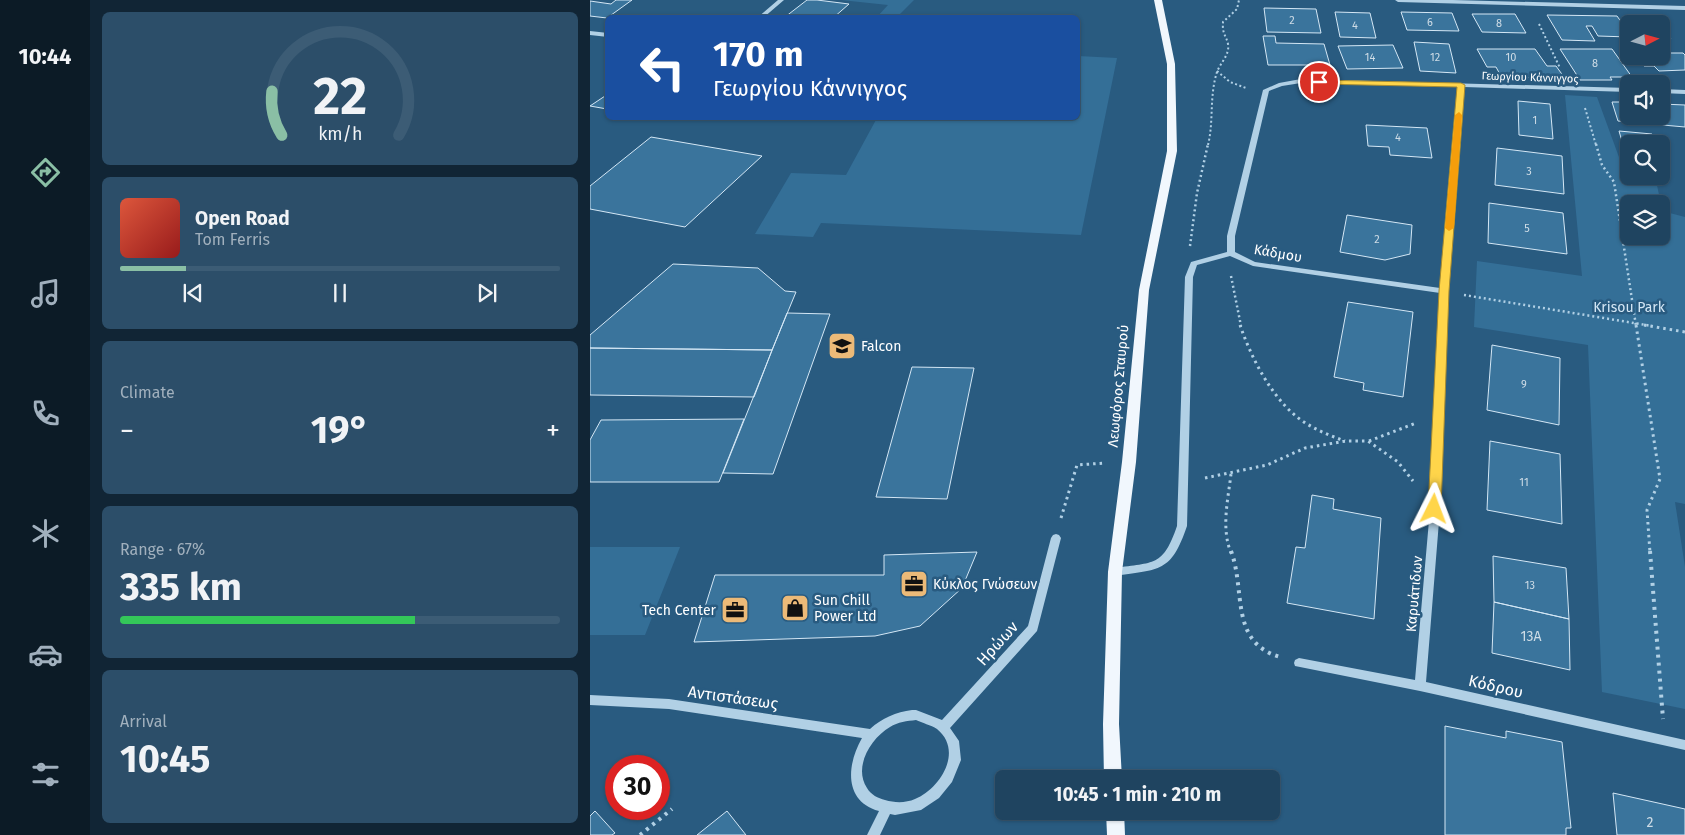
<!DOCTYPE html>
<html lang="en">
<head>
<meta charset="utf-8">
<style>
	body { margin:0; font-family:"Fira Sans",sans-serif; background:#2c4e69; color:#f1f3f6; height:100vh; display:flex; flex-direction:column; font-size:19px; white-space:nowrap }
	* { box-sizing:border-box; margin:0 }
	p { font-size:16px; color:#a1b0bd }
	.icon { flex:none; width:28px; height:28px; fill:none; stroke:currentColor; stroke-width:2; stroke-linecap:round; stroke-linejoin:round }
	.map { position:relative; flex:1; overflow:hidden }
	.drawer { display:flex; flex-direction:column; gap:12px; padding:12px; background:#112535; width:500px }
	.drawer>* { flex:none }
	.hud { position:absolute; left:15px; top:15px; width:475px; height:105px; border-radius:8px; box-shadow:0 1px 4px #0004,0 0 0 1px #3c5c75; background:#1a4fa0; color:#fff; overflow:hidden }
	.needle { width:32px; rotate:84deg }
	.controls { position:absolute; left:1030px; top:15px; display:grid; gap:10px }
	.controls a { display:grid; place-items:center; width:50px; height:50px; border-radius:8px; background:#1f4460; box-shadow:0 1px 4px #0004,0 0 0 1px #3c5c75; font-size:25px }
	.speed { position:absolute; left:15px; top:755px; display:flex; gap:10px; font-size:25px; font-weight:700; text-align:center }
	.speed>* { display:grid; place-content:center; width:65px; height:65px; border-radius:50%; background:#1f4460; box-shadow:0 1px 4px #0004,0 0 0 1px #3c5c75; line-height:1 }
	.speed .limit { border:8px solid #d22; background:#fff; color:#111 }
	.pin { position:absolute; display:grid; place-items:center; width:42px; height:42px; color:#fff; margin:-21px; border:2px solid #fff; border-radius:50%; box-shadow:0 1px 5px #0007 }
	.me { position:absolute; width:55px; margin:-28px; rotate:3deg; stroke-linejoin:round; filter:drop-shadow(0 0 4px #0008) }
	.turn { display:flex; align-items:center; gap:18px; height:105px; padding:0 25px; font-size:22px }
	.turn .icon { width:65px; height:65px; stroke-width:2.5 }
	.turn b { display:block; font-size:35px; line-height:42px }
	.big { font-size:38px; font-weight:700; line-height:1.1 }
	.drawer .widget { flex:1; display:flex; flex-direction:column; justify-content:center; gap:8px; min-width:0; padding:0 18px; border-radius:8px; background:#2c4e69 }
	.drawer .dial { align-items:center; gap:0 }
	.dial svg { height:130px; overflow:visible; fill:none; stroke:#3c5c75; stroke-width:7; stroke-linecap:round; text-anchor:middle }
	.dial text { fill:#f1f3f6; stroke:none }
	.song { display:flex; align-items:center; gap:15px }
	.cover { width:60px; height:60px; border-radius:8px; background:linear-gradient(135deg,hsl(10 70% 55%),hsl(0 70% 35%)) }
	.played { height:5px; border-radius:2px; background:linear-gradient(90deg,#8abfa5 15%,#3c5c75 15%) }
	.keys { display:flex; justify-content:space-around; direction:ltr }
	.heat { display:flex; justify-content:space-between; align-items:center; font-size:28px; direction:ltr }
	.charge { height:8px; border-radius:4px; background:linear-gradient(90deg,#34c759 67%,#3c5c75 0) }
	.trip { position:absolute; left:405px; top:770px; width:285px; height:50px; border-radius:8px; background:#1f4460; box-shadow:0 1px 4px #0004,0 0 0 1px #3c5c75; font-weight:700; line-height:50px; text-align:center }
	main { display:flex; flex:1; min-height:0 }
	.tab-bar { display:flex; flex-direction:column; width:90px; justify-content:space-around; align-items:center; background:#0c1b26; color:#a1b0bd }
	.tab-bar .icon { width:35px; height:35px }
	.tab-bar .selected { color:#8abfa5 }
	.tab-bar b { font-size:22px; color:#f1f3f6 }
	.map>svg:first-child { display:block }
	.green { fill:#346f97 }
	.building { fill:#3a749c; stroke:#d4e7f5 }
	.lines { fill:none; stroke-linecap:round; stroke-linejoin:round }
	.path-far3 { stroke:#b1d0e5; stroke-width:2; stroke-dasharray:2 2.5; stroke-linecap:butt }
	.path-far2 { stroke:#b1d0e5; stroke-width:2.5; stroke-dasharray:2 3; stroke-linecap:butt }
	.path-far1 { stroke:#b1d0e5; stroke-width:3; stroke-dasharray:2.5 4; stroke-linecap:butt }
	.path { stroke:#b1d0e5; stroke-width:4; stroke-dasharray:3 5; stroke-linecap:butt }
	.minor { fill:#b1d0e5; fill-rule:evenodd }
	.major { fill:#f1f7fd; fill-rule:evenodd }
	.route { fill:#ffd54a; stroke:#a68a30 }
	.slow { fill:#f59e0b }
	.labels { text-anchor:middle; stroke-width:5; stroke-linejoin:round; paint-order:stroke }
	.number-label { font-size:11px; fill:#cedce6 }
	.far-street-label { font-size:11px; fill:#fff; stroke:#295b80 }
	.street-label { font-size:14px; fill:#fff; stroke:#295b80 }
	.park-label { font-size:14px; fill:#d4e7f5; stroke:#295b80 }
	.poi-label { font-size:14px; fill:#fff; stroke:#295b80; text-anchor:start }
	.near-number-label { font-size:14px; fill:#cedce6 }
	.near-street-label { font-size:16px; fill:#fff; stroke:#295b80 }
</style>
</head>
<body>
<main>
<nav class="tab-bar">
<b>10:44</b>
<svg class="icon selected" aria-label="directions" viewBox="0 0 24 24"><path d="M12 3l9 9-9 9-9-9zM9 14v-3h6M13 9l2 2-2 2"/></svg>
<svg class="icon" aria-label="music" viewBox="0 0 24 24"><path d="M9 18V5l10-2v13"/><circle cx="6" cy="18" r="3"/><circle cx="16" cy="16" r="3"/></svg>
<svg class="icon" aria-label="phone" viewBox="0 0 24 24"><path d="M5 4h4l2 5-3 2q2 4 5 5l2-3 5 2v4C11 20 4 13 5 4z"/></svg>
<svg class="icon" aria-label="climate" viewBox="0 0 24 24"><path d="M12 3v18M4 7l16 10M4 17L20 7"/></svg>
<svg class="icon" aria-label="car" viewBox="0 0 24 24"><path d="M5 17H2v-5l4-1 3-4h7l3 4 3 1v5h-3M9 17h6M6 11h13"/><circle cx="7" cy="17" r="2"/><circle cx="17" cy="17" r="2"/></svg>
<svg class="icon" aria-label="filters" viewBox="0 0 24 24"><path d="M4 7h16M4 17h16"/><circle cx="9" cy="7" r="2"/><circle cx="15" cy="17" r="2"/></svg>
</nav>
<section class="drawer">
<div class="widget dial"><svg viewBox="0 0 100 80">
<path d="M14 69A42 42 0 1 1 86 69"/>
<path d="M14 69A42 42 0 0 1 8 42" stroke="#8abfa5"/>
<text x="50" y="56" font-size="32" font-weight="700">22</text>
<text x="50" y="72" font-size="11">km/h</text>
</svg></div>
<div class="widget">
<div class="song"><i class="cover"></i><div><b>Open Road</b><p>Tom Ferris</p></div></div>
<div class="played"></div>
<div class="keys"><svg class="icon" aria-label="previous" viewBox="0 0 24 24"><path d="M18 5L8 12l10 7zM5 5v14"/></svg><svg class="icon" aria-label="pause" viewBox="0 0 24 24"><path d="M8 5v14M16 5v14"/></svg><svg class="icon" aria-label="next" viewBox="0 0 24 24"><path d="M6 5l10 7-10 7zM19 5v14"/></svg></div>
</div>
<div class="widget"><p>Climate</p>
<div class="heat"><a>−</a><b class="big">19°</b><a>+</a></div>
</div>
<div class="widget"><p>Range · 67%</p><b class="big">335 km</b><div class="charge"></div></div>
<div class="widget"><p>Arrival</p><b class="big">10:45</b></div>
</section>
<div class="map">
<svg width="1095" height="835" viewBox="0 0 1095 835">
	<rect width="100%" height="100%" fill="#295b80"/>
	<path class="green" d="M251,0H324L307,17L286,18L298,5Z
		M488,56L527,58L491,235L231,223L223,237L165,234L201,173L256,175L287,118H488Z
		M975,95L1007,97L1030,160L1039,162V176H1065L1071,204H1039V236H1071V206L1072,211L1095,217V504L1085,502L1095,567V709L1012,692L998,345L884,327L887,261L992,276Z
		M0,547H90L55,635H0Z"/>
	<path class="building" d="M26,0H42L17,18L0,16V1L21,4Z
		M217,0H227L259,4L243,18L195,17Z
		M674,8L726,9L731,33L677,32Z
		M745,12L780,13L786,38L750,37Z
		M811,12L862,13L869,31L817,30Z
		M882,14H925L936,33L892,32Z
		M957,15L1027,16L1039,33V37L1008,36L1002,26H996L1005,41L972,40Z
		M1036,17H1064L1069,24H1041Z
		M1071,27L1081,39H1071Z
		M673,36H685L686,43L734,44L740,65H678Z
		M824,42L859,44L866,73L830,71Z
		M803,45L813,68L757,69L748,46Z
		M887,49H945L957,66H966L974,77L912,78L906,67H897Z
		M970,49H1022L1042,77H1020L1022,80H990Z
		M1071,53H1093L1095,55V70L1069,71L1064,66H1054L1045,56H1071Z
		M18,94L17,109L0,106Z
		M928,101L960,104L963,139L929,135Z
		M1022,102H1039V116H1071V104L1095,105V127L1028,121Z
		M776,125L837,128L842,158L800,155L799,147L778,146Z
		M1029,131L1062,134L1065,144H1039V155H1036Z
		M61,137L172,156L95,227L0,209V186Z
		M907,148L972,156L974,194L905,185Z
		M899,203L973,213L977,254L898,243Z
		M757,215L822,225L820,254L795,260L750,252Z
		M83,264L168,268L195,291L206,292L182,350L0,348V335Z
		M758,302L823,312L813,397L773,390L774,383L744,377Z
		M197,313L240,314L183,474L133,473Z
		M902,345L970,358L969,425L897,410Z
		M0,348L182,350L164,397L0,395Z
		M322,367L384,368L357,499L286,497Z
		M154,419L129,482H0V440L11,420Z
		M900,441L970,454L972,524L897,510Z
		M722,495L744,499L743,509L791,518L784,619L697,603L706,547L715,548Z
		M387,552L372,588L330,626L285,636L104,642L125,575H294V555Z
		M903,556L976,568L979,619L904,602Z
		M904,602L979,619L980,670L902,653Z
		M855,726L916,738V731L972,742L981,828H976V835H855Z
		M1023,793L1095,809V835H1027Z
		M5,811L25,833L22,835H0V816Z
		M137,811L156,835H107Z"/>
	<g class="lines">
		<path class="path-far3" d="M949,24L970,68
			M627,71L640,82L656,88
			M995,108L1006,145
			M618,145C624,121 619,97 627,72C630,63 640,55 638,44C636,35 632,34 633,22L647,9L649,0"/>
		<path class="path-far2" d="M1006,144L1012,165L1024,182L1046,326
			M600,246L607,193L618,144
			M641,276L651,326
			M874,295L1062,326"/>
		<path class="path-far1" d="M650,325C661,357 680,395 707,417C721,428 738,435 755,441
			M1046,325L1070,479L1057,510L1060,553
			M1054,325L1095,332
			M779,441L826,423
			M641,474C638,500 631,528 641,553
			M615,478L677,465L715,448L756,441H778L808,462L823,481
			M471,518L487,465L515,463"/>
		<path class="path" d="M641,551C656,591 639,642 690,657
			M1060,551L1073,719
			M50,835L82,809"/>
		<path class="minor" d="M188,0H194L173,18H167Z
			M805,0H863L1095,6V10L808,2Z
			M0,31L18,33V37L0,35Z
			M711,79L1039,88V92L874,87L858,291L850,509L836,682L1095,740V750L830,691L705,666L704,663L705,660L709,658L825,680L840,509L850,293L663,266L640,256L607,265L603,277L597,526C581,573 570,569 525,576L521,575L520,572L521,569L525,568C564,562 573,567 587,526L595,277L601,262L637,252V236L673,90L689,83ZM711,83L868,87L850,288L665,262L645,252V236L679,91L692,86Z
			M1071,89L1095,90V94L1071,93Z
			M466,534L469,535L471,538L447,631L360,728L369,741L371,760L362,782L349,798L331,810L305,815L300,814L290,835H277L289,811C253,801 257,764 272,738L79,709L0,705V695L79,699L280,729C292,718 306,712 322,710H326L352,720L438,626L461,538L463,535ZM326,720C332,723 341,725 347,729C374,751 350,789 325,799C316,803 305,803 295,800C288,798 281,795 277,788C263,767 281,738 300,727C308,722 317,721 326,720Z"/>
		<path class="major" d="M564,0H572L585,64L587,151L559,290L546,462L532,572L529,724L532,779H514L513,724L518,572L532,462L549,290L577,151V64Z
			M516,811H534L535,835H517Z"/>
	</g>
	<path class="route" d="M726,80L871,83L875,85L859,291L851,509L844,514L838,509L849,291L867,87L729,84L725,82Z"/>
	<path class="slow" d="M869,112L872,115L864,228L859,231L855,228L865,115Z"/>
	<defs>
		<symbol id="school-square" viewBox="-11 -11 22 22"><rect x="-9" y="-9" width="18" height="18" rx="4" fill="#ecba78" stroke="#295b80"/><path d="M0-5L7-2L0 1L-7-2ZM-4 1L0 2.5L4 1V4Q0 6-4 4Z" fill="#111"/></symbol>
		<symbol id="office-square" viewBox="-11 -11 22 22"><rect x="-9" y="-9" width="18" height="18" rx="4" fill="#ecba78" stroke="#295b80"/><path d="M-6-3h4V-5.5h4V-3h4V5H-6ZM-1-4.5V-3h2v-1.5ZM-6 0V1H6V0Z" fill="#111"/></symbol>
		<symbol id="shop-square" viewBox="-11 -11 22 22"><rect x="-9" y="-9" width="18" height="18" rx="4" fill="#ecba78" stroke="#295b80"/><path d="M-5-2.5h2.3a2.7 3.5 0 0 1 5.4 0H5L5.5 6h-11ZM-1.5-2.5h3a1.5 2.3 0 0 0-3 0Z" fill="#111"/></symbol>
	</defs>
	<g fill-rule="evenodd">
		<use href="#school-square" x="236" y="330" width="32" height="32"/>
		<use href="#office-square" x="308" y="568" width="32" height="32"/>
		<use href="#shop-square" x="189" y="592" width="32" height="32"/>
		<use href="#office-square" x="129" y="594" width="32" height="32"/>
	</g>
	<g class="labels">
		<g class="number-label">
			<text x="702" y="24">2</text>
			<text x="840" y="26">6</text>
			<text x="909" y="27">8</text>
			<text x="765" y="29">4</text>
			<text x="780" y="61">14</text>
			<text x="845" y="61">12</text>
			<text x="921" y="61">10</text>
			<text x="1005" y="67">8</text>
			<text x="945" y="124">1</text>
			<text x="808" y="141">4</text>
			<text x="939" y="175">3</text>
			<text x="937" y="232">5</text>
			<text x="787" y="243">2</text>
			<text x="934" y="388">9</text>
			<text x="934" y="486">11</text>
			<text x="940" y="589">13</text>
		</g>
		<g class="far-street-label">
			<text transform="translate(940 77) rotate(2)" y="4">Γεωργίου Κάννιγγος</text>
		</g>
		<g class="street-label">
			<text transform="translate(688 253) rotate(10)" y="5">Κάδμου</text>
			<text transform="translate(528 386) rotate(-85)" y="5">Λεωφόρος Σταυρού</text>
			<text transform="translate(824 594) rotate(-85)" y="5">Καρυάτιδων</text>
		</g>
		<g class="park-label">
			<text x="1039" y="312">Krisou Park</text>
		</g>
		<g class="poi-label">
			<text x="271" y="351">Falcon</text>
			<text x="343" y="589">Κύκλος Γνώσεων</text>
			<text x="224" y="605">Sun Chill<tspan x="224" dy="16">Power Ltd</tspan></text>
			<text x="126" y="615" text-anchor="end">Tech Center</text>
		</g>
		<g class="near-number-label">
			<text x="941" y="641">13A</text>
			<text x="1060" y="827">2</text>
		</g>
		<g class="near-street-label">
			<text transform="translate(407 643) rotate(-48)" y="6">Ηρώων</text>
			<text transform="translate(906 686) rotate(13)" y="6">Κόδρου</text>
			<text transform="translate(143 697) rotate(8)" y="6">Αντιστάσεως</text>
		</g>
	</g>
</svg>
<div class="controls">
<a><svg class="needle" viewBox="-14 -14 28 28"><path d="M0-13l5 13h-10z" fill="#e53935"/><path d="M0 13l5-13h-10z" fill="#a1b0bd"/></svg></a>
<a><svg class="icon" aria-label="sound" viewBox="0 0 24 24"><path d="M4 9h4l5-4v14l-5-4H4zM17 9q2 3 0 6"/></svg></a>
<a><svg class="icon" aria-label="search" viewBox="0 0 24 24"><circle cx="10" cy="10" r="6"/><path d="M15 15l6 6"/></svg></a>
<a><svg class="icon" aria-label="layers" viewBox="0 0 24 24"><path d="M12 4l9 5-9 5-9-5zM3 14l9 5 9-5"/></svg></a>
</div>
<div class="speed"><div class="limit">30</div></div>
<div class="pin" style="left:729px;top:82px;background:#d93025"><svg class="icon" aria-label="arrive" viewBox="0 0 24 24"><path d="M6 21V4h12l-3 4 3 4H6"/></svg></div>
<svg class="me" style="left:844px;top:509px" viewBox="-20 -20 40 40"><path d="M0-17L14 15 0 8-14 15z" fill="#ffd54a" stroke="#fff" stroke-width="4"/></svg>
<div class="trip">10:45 · 1 min · 210 m</div>
<div class="hud">
<div class="turn"><svg class="icon" aria-label="left" viewBox="0 0 24 24"><path d="M17 20v-9H6M10 6l-5 5 5 5"/></svg><div><b>170 m</b>Γεωργίου Κάννιγγος</div></div>
</div>
</div>
</main>
</body>
</html>
